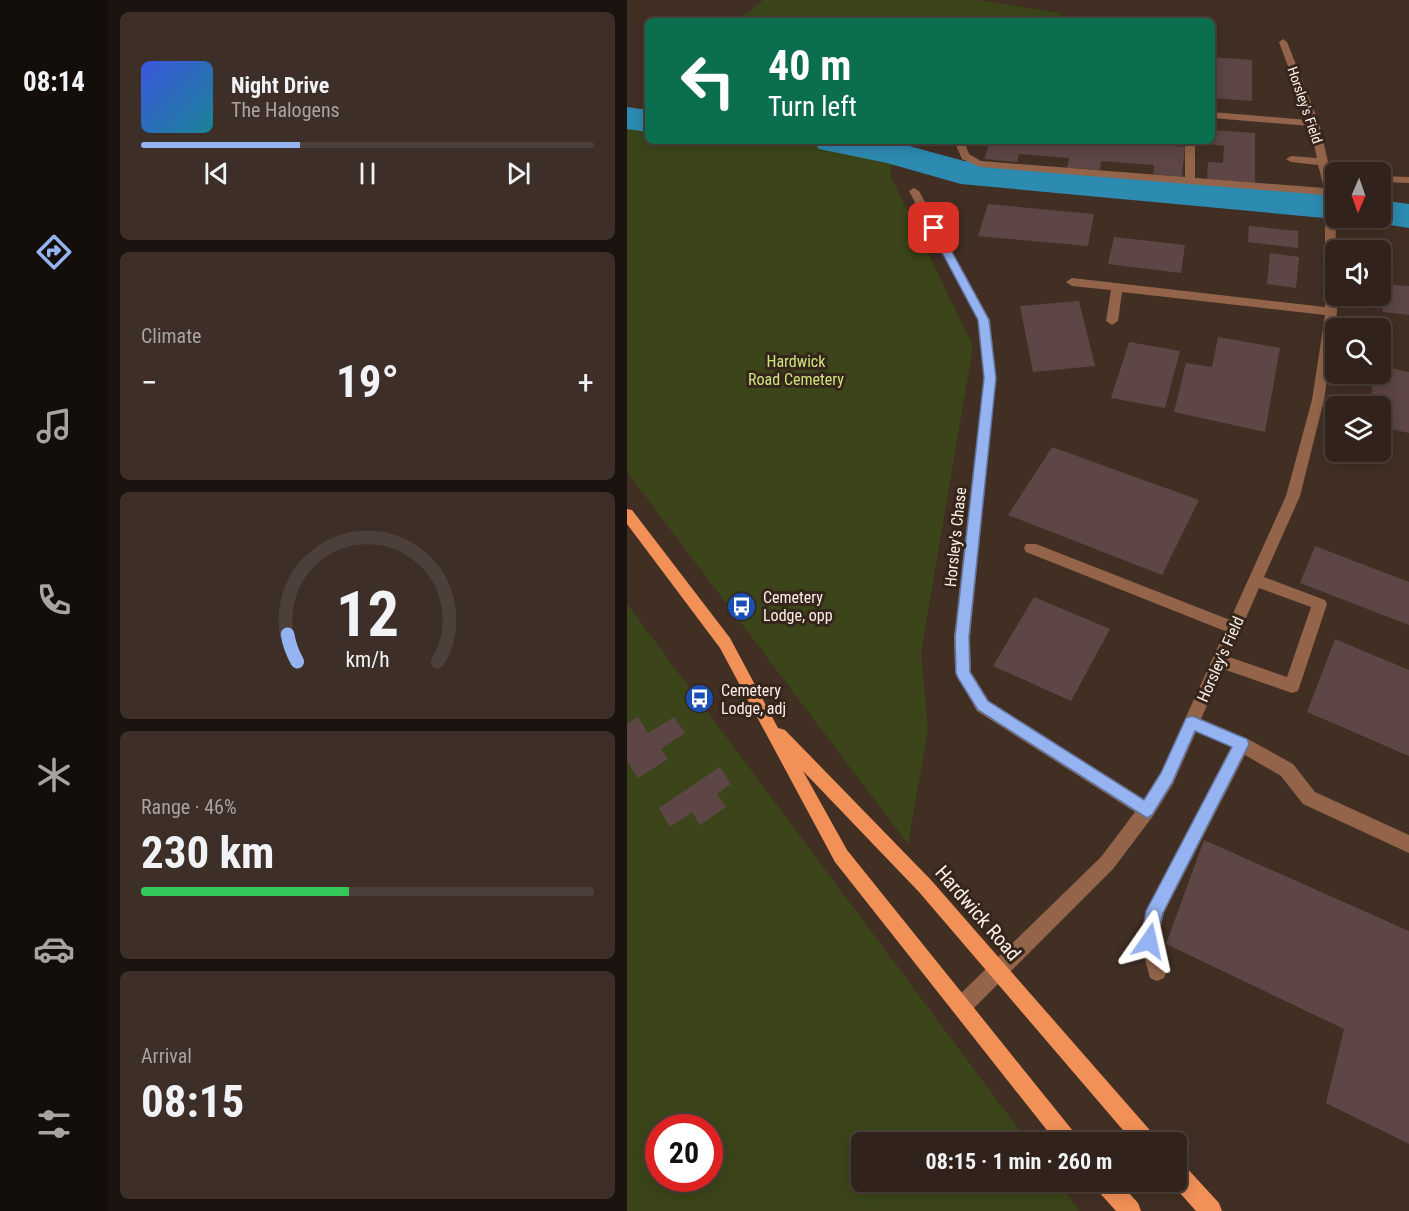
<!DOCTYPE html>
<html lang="en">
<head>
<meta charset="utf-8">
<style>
	body { margin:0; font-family:"Roboto Condensed",sans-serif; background:#3d2f28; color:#f1f3f6; height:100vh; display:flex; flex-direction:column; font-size:22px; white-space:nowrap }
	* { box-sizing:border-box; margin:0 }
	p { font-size:20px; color:#a8a4a3 }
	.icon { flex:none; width:33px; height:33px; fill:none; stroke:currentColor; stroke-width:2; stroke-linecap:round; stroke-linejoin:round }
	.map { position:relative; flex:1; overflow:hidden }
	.panel { display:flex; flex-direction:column; gap:12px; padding:12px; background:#1b130f; width:519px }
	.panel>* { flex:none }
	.banner { position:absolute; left:18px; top:18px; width:570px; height:126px; border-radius:9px; box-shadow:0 3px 15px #0003,0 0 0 2px #4c403a; background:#0b6e4f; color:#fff; overflow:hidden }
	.needle { width:39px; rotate:182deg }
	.fabs { position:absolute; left:698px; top:162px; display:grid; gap:12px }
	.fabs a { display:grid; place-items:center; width:66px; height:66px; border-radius:9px; background:#31231b; box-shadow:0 3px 15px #0003,0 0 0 2px #4c403a; font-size:30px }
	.speed { position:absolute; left:18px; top:1114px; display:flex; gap:12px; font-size:30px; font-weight:700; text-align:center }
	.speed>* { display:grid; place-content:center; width:78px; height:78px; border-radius:50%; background:#31231b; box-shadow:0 3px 15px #0003,0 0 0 2px #4c403a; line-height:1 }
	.speed .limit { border:9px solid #d22; background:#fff; color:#111 }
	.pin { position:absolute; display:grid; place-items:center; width:51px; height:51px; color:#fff; margin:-26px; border-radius:12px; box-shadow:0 3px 9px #0006 }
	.me { position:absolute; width:66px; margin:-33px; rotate:11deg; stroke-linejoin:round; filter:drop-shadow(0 0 4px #0008) }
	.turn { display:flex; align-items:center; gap:21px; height:126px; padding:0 24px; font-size:27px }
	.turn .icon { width:78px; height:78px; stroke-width:2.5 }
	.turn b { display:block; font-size:42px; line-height:51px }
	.big { font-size:45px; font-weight:700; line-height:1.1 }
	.panel .tile { flex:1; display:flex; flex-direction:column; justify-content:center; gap:9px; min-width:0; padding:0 21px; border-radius:9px; background:#3d2f28 }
	.panel .dial { align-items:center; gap:0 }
	.dial svg { height:156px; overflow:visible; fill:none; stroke:#4c403a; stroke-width:7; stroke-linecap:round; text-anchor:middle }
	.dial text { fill:#f1f3f6; stroke:none }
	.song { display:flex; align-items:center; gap:18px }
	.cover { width:72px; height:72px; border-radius:9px; background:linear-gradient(135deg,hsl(230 70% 55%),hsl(190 70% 35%)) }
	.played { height:6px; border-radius:3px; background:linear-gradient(90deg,#95b2f1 35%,#4c403a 35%) }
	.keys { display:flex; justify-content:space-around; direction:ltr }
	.heat { display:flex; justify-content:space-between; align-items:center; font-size:33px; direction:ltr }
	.charge { height:9px; border-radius:4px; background:linear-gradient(90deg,#34c759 46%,#4c403a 0) }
	.trip { position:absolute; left:224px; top:1132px; width:336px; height:60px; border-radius:9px; background:#31231b; box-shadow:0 3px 15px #0003,0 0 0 2px #4c403a; font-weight:700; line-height:60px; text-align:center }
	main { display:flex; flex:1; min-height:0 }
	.tab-bar { display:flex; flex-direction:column; width:108px; justify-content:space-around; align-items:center; background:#140e0b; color:#a8a4a3 }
	.tab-bar .icon { width:42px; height:42px }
	.tab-bar .active { color:#95b2f1 }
	.tab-bar b { font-size:27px; color:#f1f3f6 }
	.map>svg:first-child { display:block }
	.green { fill:#3b4519; fill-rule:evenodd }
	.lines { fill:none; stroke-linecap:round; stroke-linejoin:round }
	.river { fill:#2d8ab0; fill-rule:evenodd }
	.building { fill:#5d4645 }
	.minor { fill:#936449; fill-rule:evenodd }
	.major { fill:#f19057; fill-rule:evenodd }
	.route { fill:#95b2f1; stroke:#61749d; stroke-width:1.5 }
	.labels { text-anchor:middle; stroke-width:6; stroke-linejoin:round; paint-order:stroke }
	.far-street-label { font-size:14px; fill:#fbefe8; stroke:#36251a }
	.park-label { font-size:16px; fill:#cde57d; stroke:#36251a }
	.street-label { font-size:16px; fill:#fbefe8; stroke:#36251a }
	.poi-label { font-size:16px; fill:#fbefe8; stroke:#36251a; text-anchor:start }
	.near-street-label { font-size:20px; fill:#fbefe8; stroke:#36251a }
</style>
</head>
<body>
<main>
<nav class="tab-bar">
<b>08:14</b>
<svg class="icon active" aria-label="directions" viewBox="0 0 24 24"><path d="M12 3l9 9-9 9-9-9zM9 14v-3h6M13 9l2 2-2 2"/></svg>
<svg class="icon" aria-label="music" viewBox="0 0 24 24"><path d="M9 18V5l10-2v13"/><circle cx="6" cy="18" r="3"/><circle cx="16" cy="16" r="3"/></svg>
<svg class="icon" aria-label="phone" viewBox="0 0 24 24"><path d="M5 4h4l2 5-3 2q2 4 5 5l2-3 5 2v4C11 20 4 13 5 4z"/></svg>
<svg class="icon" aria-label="climate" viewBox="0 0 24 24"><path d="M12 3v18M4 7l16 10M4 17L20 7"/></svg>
<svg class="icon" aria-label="car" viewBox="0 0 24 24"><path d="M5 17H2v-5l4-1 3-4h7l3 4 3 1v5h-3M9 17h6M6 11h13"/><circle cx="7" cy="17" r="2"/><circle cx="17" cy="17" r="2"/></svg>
<svg class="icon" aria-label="filters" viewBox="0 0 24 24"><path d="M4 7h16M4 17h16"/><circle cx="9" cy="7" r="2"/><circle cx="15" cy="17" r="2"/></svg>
</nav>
<section class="panel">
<div class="tile">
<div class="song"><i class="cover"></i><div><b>Night Drive</b><p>The Halogens</p></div></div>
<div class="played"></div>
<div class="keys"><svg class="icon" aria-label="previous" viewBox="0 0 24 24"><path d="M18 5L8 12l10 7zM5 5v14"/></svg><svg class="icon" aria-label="pause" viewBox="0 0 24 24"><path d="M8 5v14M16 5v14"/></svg><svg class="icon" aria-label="next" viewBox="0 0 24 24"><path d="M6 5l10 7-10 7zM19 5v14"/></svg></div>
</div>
<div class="tile"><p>Climate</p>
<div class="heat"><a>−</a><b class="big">19°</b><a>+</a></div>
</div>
<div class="tile dial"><svg viewBox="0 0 100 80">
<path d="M14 69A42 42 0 1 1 86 69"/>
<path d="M14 69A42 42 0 0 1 9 55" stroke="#95b2f1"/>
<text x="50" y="56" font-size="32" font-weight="700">12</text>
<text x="50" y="72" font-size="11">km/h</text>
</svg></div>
<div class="tile"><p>Range · 46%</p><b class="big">230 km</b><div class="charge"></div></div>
<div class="tile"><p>Arrival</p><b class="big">08:15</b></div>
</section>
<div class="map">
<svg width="782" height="1211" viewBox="0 0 782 1211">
	<rect width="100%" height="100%" fill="#412f24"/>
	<path class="green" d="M136,0H351L434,13L430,21H110Z
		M21,102V141H270L263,175L346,346L294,653L301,730L281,844L0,472V115L15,108Z
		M0,604L402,1143H234V1182H431L453,1211H0ZM32,1128H82V1179H32Z"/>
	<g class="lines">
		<path class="river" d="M0,107L21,110V132L0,129Z
			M186,141H264L337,161L708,195V218H714L708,219L334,184L260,163L192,149Z
			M753,200L782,204V228L739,221L737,218H753Z"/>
	</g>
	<path class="building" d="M585,57L625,60V101L585,98Z
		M585,130L628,133V183L580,179L581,162L596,163L597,146L582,144V141H585Z
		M363,141H491L558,147L555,177L526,174L527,165L474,161L473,170L440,168L442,158L392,154L390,162L357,159Z
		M361,204L467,214L461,246L351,236Z
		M622,226L671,231V248L621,242Z
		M487,237L558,245L554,273L481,264Z
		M643,253L672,257L669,288L640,284Z
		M753,284L782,286V315L756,312Z
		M452,301L468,366L406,372L393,306Z
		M591,337L653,348L638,432L547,412L559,363L585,367Z
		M502,342L553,351L538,408L484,398Z
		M753,366L782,372V433L753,427V406H743L747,374H753Z
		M425,447L572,500L535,575L381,515Z
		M688,546L782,582V625L673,583Z
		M407,597L483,629L444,701L366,666Z
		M708,639L782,670V756L680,712Z
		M11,717L21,733L47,717L58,733L34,749L41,759L11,778L0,761V724Z
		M93,767L104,784L90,794L99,807L73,825L65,812L43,827L32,808Z
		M577,840L782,931V1144L699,1103L717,1029L539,944Z"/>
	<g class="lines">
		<path class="minor" d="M656,39L660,42L692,123L708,192L710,312L697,400L673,496L637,577L698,600L700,604L671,691L665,693L596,669L574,719L621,739L666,764L688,792L782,835V853L676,804L654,776L618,755L537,913L531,941L540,971L537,978L530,981L523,978L513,941L519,911L604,747L569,732L546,784L526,816L486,869L342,1013L335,1016L328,1013L325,1006L328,999L474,857L508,812L350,711L328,673L327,637L357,378L351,320L282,191L287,188L292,191L363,320L369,378L343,637L344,672L362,701L517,799L534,772L598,631L399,552L397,548L399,544H409L603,620L659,496L685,400L698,315L495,292L491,321L485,325L479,321L484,290L445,286L439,282L445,278L698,307V195L353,167L335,159L327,141H337L342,154L354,161L558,177V141H568V178L697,188L691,165L664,162L659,159L664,156L690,158L683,126L585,118V112L681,120L652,42ZM632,588L684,607L660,677L602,657Z
			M753,176L782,177V183L753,182Z"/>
		<path class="major" d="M0,509L5,510L103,638L151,728L158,730L304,880L528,1136L531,1143H507L292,892L176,771L220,850L450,1136L453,1143H430L208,862L93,648L0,524Z
			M549,1162L557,1165L592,1203L595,1211H569L543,1182H549Z
			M467,1182H492L511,1203L514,1211H489L470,1190Z"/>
	</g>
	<path class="route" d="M307,225L312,228L362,320L369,378L342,637L343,672L361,701L517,800L534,773L559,718L565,716L570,718L620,739L622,744L536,913L528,947L522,949L516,947L514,941L519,911L605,747L568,731L545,783L525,815L520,818L351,710L331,678L329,673L328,637L357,378L351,320L302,228Z"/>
	<defs>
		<symbol id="bus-disc" viewBox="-11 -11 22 22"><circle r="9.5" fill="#1a4fb4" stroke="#36251a"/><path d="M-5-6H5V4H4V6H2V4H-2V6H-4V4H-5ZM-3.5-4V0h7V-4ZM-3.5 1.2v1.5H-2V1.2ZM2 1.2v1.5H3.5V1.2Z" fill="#fff"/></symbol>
	</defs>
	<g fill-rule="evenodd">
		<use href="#bus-disc" x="98" y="590" width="33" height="33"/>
		<use href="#bus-disc" x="56" y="682" width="33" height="33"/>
	</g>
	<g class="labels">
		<g class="far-street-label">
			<text transform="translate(678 105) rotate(71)" y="5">Horsley's Field</text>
		</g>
		<g class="park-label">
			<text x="169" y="367">Hardwick<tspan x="169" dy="18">Road Cemetery</tspan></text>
		</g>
		<g class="street-label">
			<text transform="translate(328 537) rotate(-84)" y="6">Horsley's Chase</text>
			<text transform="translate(593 659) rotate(-66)" y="6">Horsley's Field</text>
		</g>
		<g class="poi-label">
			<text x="136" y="603">Cemetery<tspan x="136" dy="18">Lodge, opp</tspan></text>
			<text x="94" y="696">Cemetery<tspan x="94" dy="18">Lodge, adj</tspan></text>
		</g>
		<g class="near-street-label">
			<text transform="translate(351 913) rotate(49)" y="7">Hardwick Road</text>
		</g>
	</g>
</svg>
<div class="fabs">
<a><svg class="needle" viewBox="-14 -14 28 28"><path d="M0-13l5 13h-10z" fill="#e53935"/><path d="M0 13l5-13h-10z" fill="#a8a4a3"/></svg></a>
<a><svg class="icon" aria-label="sound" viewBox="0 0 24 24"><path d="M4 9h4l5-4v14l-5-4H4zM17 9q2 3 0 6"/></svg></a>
<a><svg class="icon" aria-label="search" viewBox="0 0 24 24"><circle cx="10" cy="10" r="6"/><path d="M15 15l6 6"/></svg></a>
<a><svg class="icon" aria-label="layers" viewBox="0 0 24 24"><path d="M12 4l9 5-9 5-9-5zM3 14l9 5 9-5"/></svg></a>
</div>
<div class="speed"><div class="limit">20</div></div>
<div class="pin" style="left:307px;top:228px;background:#d93025"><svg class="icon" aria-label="arrive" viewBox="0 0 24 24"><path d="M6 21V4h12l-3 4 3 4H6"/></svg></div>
<svg class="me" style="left:522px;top:941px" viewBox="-20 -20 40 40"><path d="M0-17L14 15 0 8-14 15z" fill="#95b2f1" stroke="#fff" stroke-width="4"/></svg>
<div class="trip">08:15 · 1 min · 260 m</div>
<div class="banner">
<div class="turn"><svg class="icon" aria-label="left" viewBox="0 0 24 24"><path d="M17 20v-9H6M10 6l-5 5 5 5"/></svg><div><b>40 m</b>Turn left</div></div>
</div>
</div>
</main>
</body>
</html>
